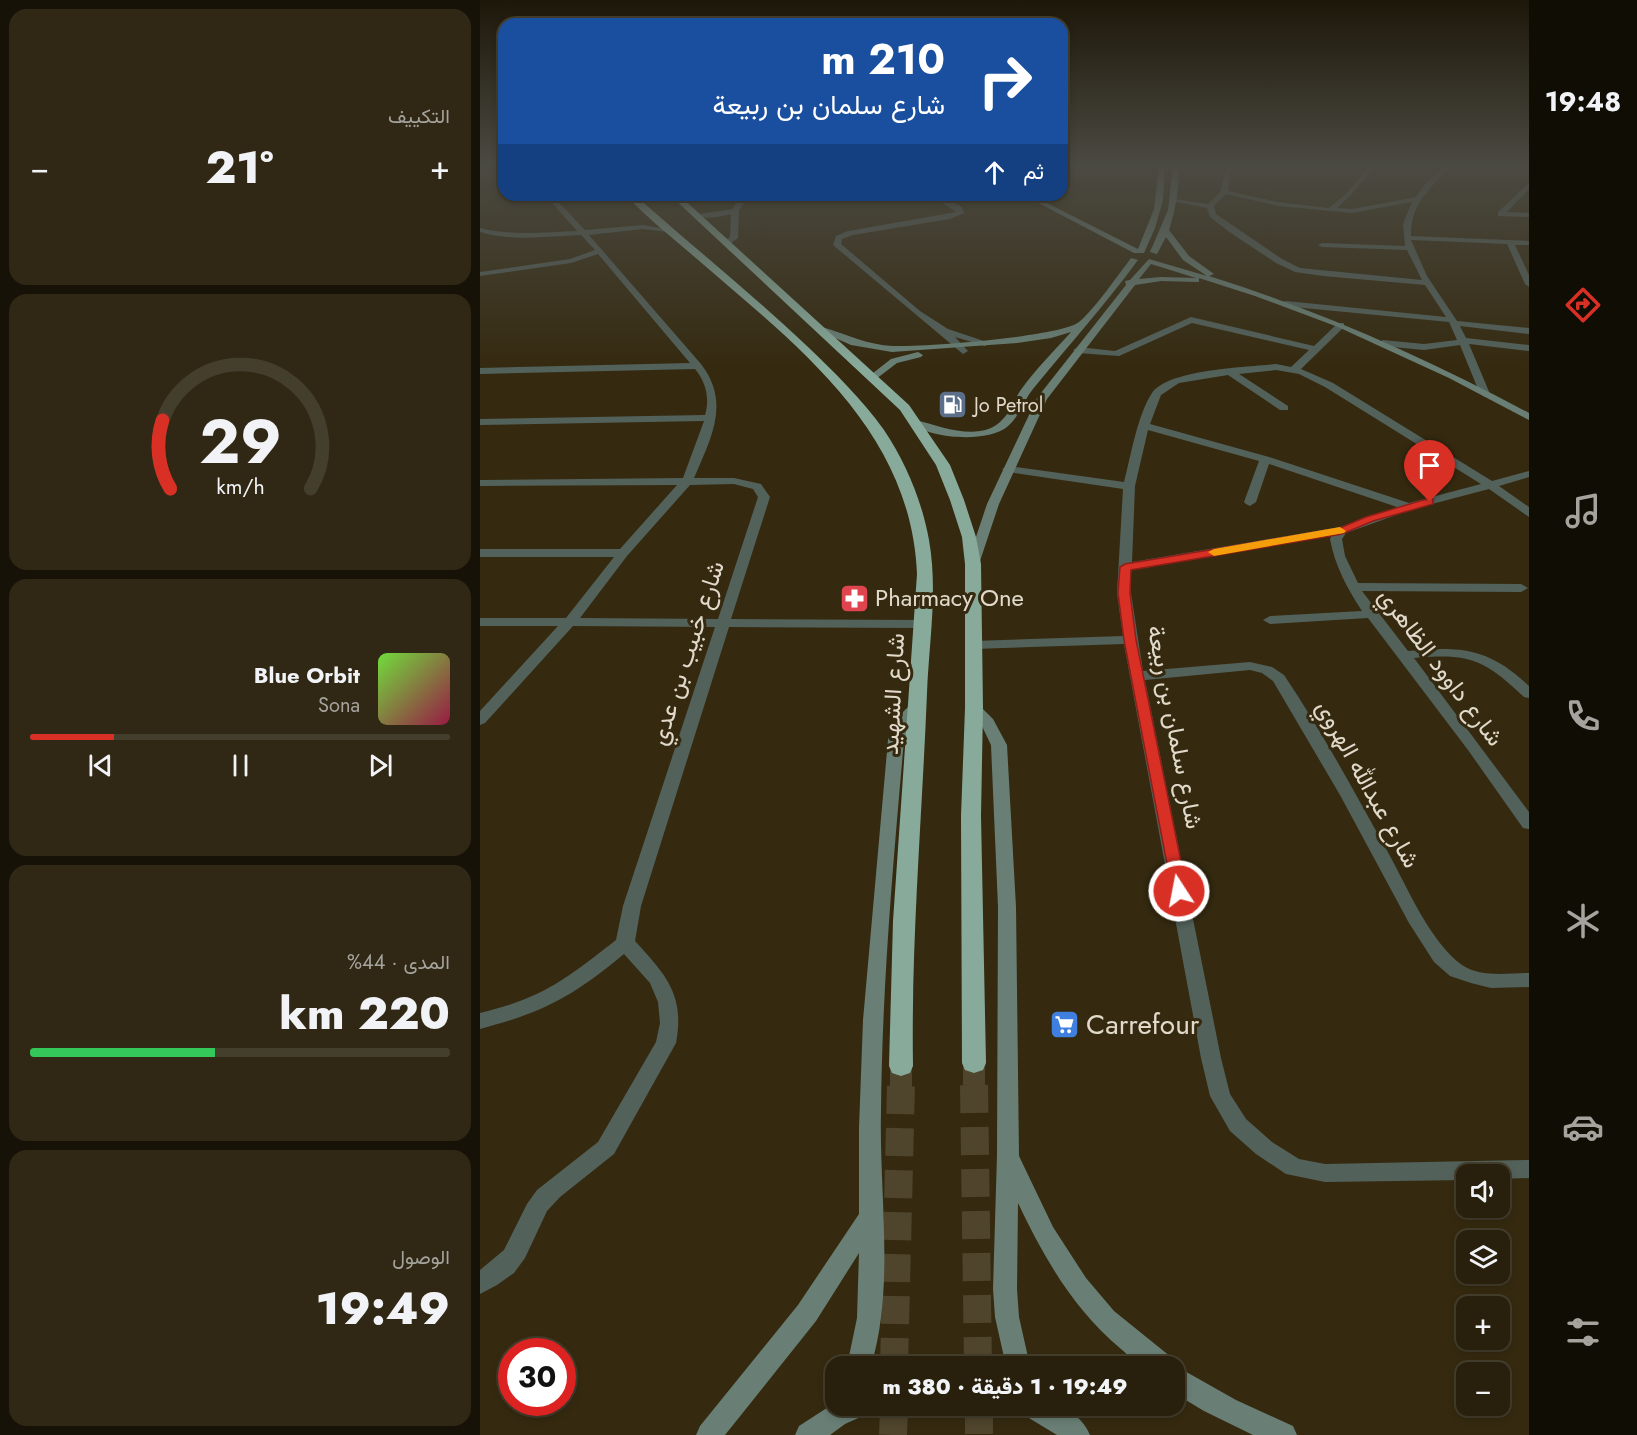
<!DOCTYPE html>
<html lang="ar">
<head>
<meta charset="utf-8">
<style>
	body { margin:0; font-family:Jost,Vazirmatn,sans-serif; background:#302815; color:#f1f3f6; direction:rtl; height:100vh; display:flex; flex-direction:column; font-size:22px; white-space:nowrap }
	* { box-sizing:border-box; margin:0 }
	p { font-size:20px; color:#a5a39d }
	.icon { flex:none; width:33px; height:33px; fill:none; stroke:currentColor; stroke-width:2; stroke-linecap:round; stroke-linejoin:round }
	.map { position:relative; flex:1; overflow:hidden; direction:ltr }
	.details { display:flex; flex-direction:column; gap:9px; padding:9px; background:#161207; width:480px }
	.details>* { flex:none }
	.banner { position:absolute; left:18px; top:18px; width:570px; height:183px; border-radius:18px; box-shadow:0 3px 9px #0003,0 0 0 2px #443e2d; direction:rtl; background:#1a4fa0; color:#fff; overflow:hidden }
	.controls { position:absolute; left:976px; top:1164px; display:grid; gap:12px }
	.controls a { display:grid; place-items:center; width:54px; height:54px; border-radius:12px; background:#28200c; box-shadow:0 3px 9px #0003,0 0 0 2px #443e2d; font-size:30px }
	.speed { position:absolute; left:18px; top:1338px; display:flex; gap:12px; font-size:30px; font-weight:700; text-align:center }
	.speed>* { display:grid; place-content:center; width:78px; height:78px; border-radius:50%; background:#28200c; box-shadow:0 3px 9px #0003,0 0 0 2px #443e2d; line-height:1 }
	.speed .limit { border:9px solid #d22; background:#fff; color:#111 }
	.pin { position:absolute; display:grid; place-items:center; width:51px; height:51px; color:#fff; margin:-62px -26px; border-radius:50% 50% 50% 0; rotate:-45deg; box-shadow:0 0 6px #0007 }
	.pin .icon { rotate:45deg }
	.me { position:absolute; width:66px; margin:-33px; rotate:349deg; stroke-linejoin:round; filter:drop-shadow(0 0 4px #0008) }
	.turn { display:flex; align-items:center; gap:21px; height:126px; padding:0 24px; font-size:27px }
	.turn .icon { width:78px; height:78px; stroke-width:2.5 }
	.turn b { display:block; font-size:42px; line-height:51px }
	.then { display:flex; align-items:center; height:57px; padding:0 24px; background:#0003; gap:12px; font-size:22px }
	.big { font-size:45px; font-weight:800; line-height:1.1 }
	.details .tile { flex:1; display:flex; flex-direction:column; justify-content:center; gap:9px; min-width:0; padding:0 21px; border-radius:18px; background:#302815 }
	.details .dial { align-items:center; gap:0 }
	.dial svg { height:156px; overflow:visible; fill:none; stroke:#443e2d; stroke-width:7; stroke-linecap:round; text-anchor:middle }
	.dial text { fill:#f1f3f6; stroke:none }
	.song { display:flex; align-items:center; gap:18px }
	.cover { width:72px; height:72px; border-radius:9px; background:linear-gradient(135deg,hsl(100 70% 55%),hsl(340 70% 35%)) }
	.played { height:6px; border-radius:3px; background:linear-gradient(90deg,#d93025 20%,#443e2d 20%) }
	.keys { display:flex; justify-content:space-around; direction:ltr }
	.heat { display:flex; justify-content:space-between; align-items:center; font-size:33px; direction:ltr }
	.charge { height:9px; border-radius:4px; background:linear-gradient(90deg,#34c759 44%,#443e2d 0) }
	.trip { position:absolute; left:345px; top:1356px; width:360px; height:60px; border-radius:18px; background:#28200c; box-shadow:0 3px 9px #0003,0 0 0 2px #443e2d; font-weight:800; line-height:60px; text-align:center; direction:rtl }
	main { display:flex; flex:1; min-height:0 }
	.tab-bar { display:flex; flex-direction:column; width:108px; justify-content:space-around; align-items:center; background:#100d05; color:#a5a39d }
	.tab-bar .icon { width:42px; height:42px }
	.tab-bar .on { color:#d93025 }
	.tab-bar b { font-size:27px; color:#f1f3f6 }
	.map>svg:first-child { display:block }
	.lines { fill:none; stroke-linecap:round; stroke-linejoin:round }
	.highway-tunnel-far1 { stroke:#4f442c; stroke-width:22; stroke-dasharray:22 11; stroke-linecap:butt }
	.highway-tunnel { stroke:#4f442c; stroke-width:28; stroke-dasharray:28 14; stroke-linecap:butt }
	.street { fill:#53615b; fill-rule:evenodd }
	.secondary { fill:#697f75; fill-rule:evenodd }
	.highway { fill:#88aa9b; fill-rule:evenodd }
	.route { fill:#d93025; stroke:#8d1f18; stroke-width:1.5 }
	.slow { fill:#f59e0b }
	.labels { text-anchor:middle; stroke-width:6; stroke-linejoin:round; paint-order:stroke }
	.far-poi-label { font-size:20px; fill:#e1dacb; stroke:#352a10; text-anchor:start }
	.poi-label { font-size:24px; fill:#e1dacb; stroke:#352a10; text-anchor:start }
	.street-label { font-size:24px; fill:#e1dacb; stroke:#352a10 }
	.near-poi-label { font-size:28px; fill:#e1dacb; stroke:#352a10; text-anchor:start }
</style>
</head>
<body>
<main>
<nav class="tab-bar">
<b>19:48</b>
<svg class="icon on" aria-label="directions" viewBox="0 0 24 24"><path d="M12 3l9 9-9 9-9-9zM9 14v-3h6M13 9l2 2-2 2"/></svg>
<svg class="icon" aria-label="music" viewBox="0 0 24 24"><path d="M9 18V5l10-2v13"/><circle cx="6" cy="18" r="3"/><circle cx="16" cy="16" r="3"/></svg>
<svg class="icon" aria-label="phone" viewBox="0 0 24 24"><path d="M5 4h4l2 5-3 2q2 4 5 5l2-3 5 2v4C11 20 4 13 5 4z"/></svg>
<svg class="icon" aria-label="climate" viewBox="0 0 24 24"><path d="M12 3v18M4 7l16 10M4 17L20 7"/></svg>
<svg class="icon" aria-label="car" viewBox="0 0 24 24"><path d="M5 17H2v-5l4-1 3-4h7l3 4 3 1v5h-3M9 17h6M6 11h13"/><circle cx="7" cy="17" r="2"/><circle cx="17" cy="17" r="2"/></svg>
<svg class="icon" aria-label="filters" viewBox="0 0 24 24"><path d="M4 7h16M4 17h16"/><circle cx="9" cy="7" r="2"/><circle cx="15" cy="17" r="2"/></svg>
</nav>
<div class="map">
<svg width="1049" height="1435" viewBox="0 0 1049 1435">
	<rect width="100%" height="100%" fill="#352a10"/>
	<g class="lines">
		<path class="highway-tunnel-far1" d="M494,1063V1087
			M421,1087V1066"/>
		<path class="highway-tunnel" d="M494,1085L498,1366
			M414,1366L421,1085
			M499,1406V1435
			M413,1435L414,1406"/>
		<path class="street" d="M746,165H752L748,191L798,202L849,208L866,194L890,165H896L870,196L857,208L872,209L936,197L944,185L965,165H972C952,187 930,203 931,236L1049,241V245H1035L1049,275V287L1045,284L1027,244L931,240L947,276L977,321L1049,328V334L980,326L986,338L1049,345V351L989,344L1010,394L1005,397L1000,394L980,345L944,350L903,346L898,343L903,340L944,344L977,340L969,322L803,306V302L806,301L966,317L945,285L843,276L815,272L796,263L748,231L730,217L727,208L691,201L695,199L728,204L741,191ZM746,194L798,206L872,213L932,202L923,224L925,246L842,243L838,245L842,247L927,250L942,280L820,268L802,259L736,214L734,206Z
			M1049,183V189L1027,212L1049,213V217L1018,216V212Z
			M65,195H72L105,230L163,225L192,230L188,232L163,229L109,235L221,364C251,403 231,438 214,478H254L281,484L290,497L251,619L442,620L449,624L442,628L249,627L161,906L155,941C186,975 205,995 196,1043L134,1154L80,1197L67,1211L45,1258L34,1273L17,1285L0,1294V1270L24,1250L47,1204L57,1190L118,1142L176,1042L180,1023L178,1002L170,983L144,954C93,996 65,1012 0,1029V1013C63,998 86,979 136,940L143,906L235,627L93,626L5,723L0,725V711L78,626H0V618H86L134,557H0V549H140L197,485L0,486V480L203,478L224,421L0,425V419L225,415C230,399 226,382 215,369L0,374V368L210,363L118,254L91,263L0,276V272L90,259L115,250L101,235C68,236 32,242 0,232V228C31,236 65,232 97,231ZM254,484L273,489L278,497L238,619L100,618L147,556L210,485Z
			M262,195H269L259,211L258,238L250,244L243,242L250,237L251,214C240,217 225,220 214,215L252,209Z
			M451,195H459L482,207L484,213L470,219L373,235L362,239L361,244L440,311L468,329L510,343L505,346L475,337L488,351L483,354L353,245L356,236L368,231L476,212Z
			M711,317L834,346L858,323H864V327L821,369L853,383L1012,481L1049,471V477L1019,486L1049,507V517L1009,489L933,509L866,533L862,539L865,556L878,583L1041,584L1048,588L1041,592L882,591L928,651C981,646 1009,648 1049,686V698L1044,697C1004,659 989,653 934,658L1049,812V829L1043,828L988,750L888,618L790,624L783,620L790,616L882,611C867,588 855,566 850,539L852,535L651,570V593L663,671L770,662L792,667L804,675C843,733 876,795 910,856C928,889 951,943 982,965C1001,978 1028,973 1049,973V987L1011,988L991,983L970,976L954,962L929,923L860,795L793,681L782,673L770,670L665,680L741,1058L750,1094L766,1119L792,1142L819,1159L845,1164L1049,1160V1178L1020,1179V1174H987V1180L845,1182L806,1174L776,1154L750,1131L730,1096L721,1058L644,644L494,649L487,645L494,641L643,636L637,593L643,489L528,472L522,469L528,466L644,482C651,456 657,416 672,393C688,369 768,367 796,364L811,367L829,350L712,323L639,356L598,353L593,350L598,347L635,351ZM796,370L819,374L845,387L1001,484L929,503L789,457L670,424L681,395L699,383L748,375L800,410H808V406L759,374ZM668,430L779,461L764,502L766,504L770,506L776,502L789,464L917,507L860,527L652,562L655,486Z"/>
		<path class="secondary" d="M679,165H685L683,200L675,228L664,253H654L543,195H551L658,249L674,209Z
			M693,165H699C699,188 696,209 689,230L709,256L734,274L729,276C841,311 946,358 1049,413V420L969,378L858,327L775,296L719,278V282H716L681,281L655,285L567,399L519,504L499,564L497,567H489L487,564L507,504L557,398L646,285L645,281L650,280L669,259L727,276L703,260L686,237L677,254L670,252L688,210ZM671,264L716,278L681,277L659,279Z
			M651,258L658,260C625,305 588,346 553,389C544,400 539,417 527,427C507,443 450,439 431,423L436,420C462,427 502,443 523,419C531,411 534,400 540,391C555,370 574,351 591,332L571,338L537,343L412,352L371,345L337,330L342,327C366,334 387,345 413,346C442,347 580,337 599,322C614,310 638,275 651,258Z
			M438,352L443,355L441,357L417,363L396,379L388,377L411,359Z
			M438,702L445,706L431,722L424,740C413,864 402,988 401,1112C399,1194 415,1287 391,1366H367L377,1318L379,1253L336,1321L245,1435H216L220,1426L318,1305L379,1214V1128L383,1020L408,740C414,726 422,706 438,702Z
			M494,704L499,705L513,719L527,745L536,907L539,1156L573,1227L606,1278L634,1311L691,1357L694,1365L756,1400L813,1426L817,1435H773L724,1411L694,1393V1366C686,1366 671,1369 662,1366C655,1363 647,1354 641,1349C594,1310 564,1258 538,1203L537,1289L539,1317L550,1366H526L515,1317L513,1289L517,1155L518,907L511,745L501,724L487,708Z
			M356,1402V1406H389L385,1415L365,1424L350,1435H315L319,1426Z
			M540,1406C567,1403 598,1406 610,1435H577L544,1415Z"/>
		<path class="highway" d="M146,195H155C212,246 271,293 327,346C354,372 382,399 404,430C426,463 442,501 449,540C458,590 449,643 447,693C442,818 431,941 433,1066L430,1073L421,1076L412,1073L409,1066L413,921L437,574C431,427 312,342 210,253C189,235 165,216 146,195Z
			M190,195H199L429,405L470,465L484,500L496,537L501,564L503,708L501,816L506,1063L503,1070L494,1073L485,1070L482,1063L481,816L485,708V564L482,537L470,500L456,465L420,410Z"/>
	</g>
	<linearGradient id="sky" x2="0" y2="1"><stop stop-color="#1d1709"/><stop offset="0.45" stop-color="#4b4a42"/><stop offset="1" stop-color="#4b4a42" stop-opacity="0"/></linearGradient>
	<rect width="1049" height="366" fill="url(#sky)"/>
	<path class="route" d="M950,498L953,499V504L893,521L862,534L651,570L650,593L656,640L707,891L704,895H693L644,640L638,593L640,567L645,564L860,528L886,517Z"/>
	<path class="slow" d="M860,527L866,531L864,533L734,556L728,552L734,549Z"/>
	<defs>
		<symbol id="fuel-square" viewBox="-11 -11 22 22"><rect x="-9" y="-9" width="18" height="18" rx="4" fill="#5c6f8a" stroke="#352a10"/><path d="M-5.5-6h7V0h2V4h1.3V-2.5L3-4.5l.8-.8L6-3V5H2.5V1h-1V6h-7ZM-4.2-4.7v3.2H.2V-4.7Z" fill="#fff"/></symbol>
		<symbol id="pharmacy-square" viewBox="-11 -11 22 22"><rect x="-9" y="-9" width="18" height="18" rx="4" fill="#e0444e" stroke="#352a10"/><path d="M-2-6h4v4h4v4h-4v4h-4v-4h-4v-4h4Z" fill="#fff"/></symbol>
		<symbol id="supermarket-square" viewBox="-11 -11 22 22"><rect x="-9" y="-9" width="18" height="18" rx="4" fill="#3f7fe0" stroke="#352a10"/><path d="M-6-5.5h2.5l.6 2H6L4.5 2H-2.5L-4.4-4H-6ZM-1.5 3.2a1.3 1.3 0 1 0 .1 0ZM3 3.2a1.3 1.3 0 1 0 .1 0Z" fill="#fff"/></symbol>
	</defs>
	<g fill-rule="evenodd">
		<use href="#fuel-square" x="456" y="388" width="33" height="33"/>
		<use href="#pharmacy-square" x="358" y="582" width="33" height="33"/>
		<use href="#supermarket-square" x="568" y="1008" width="33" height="33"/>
	</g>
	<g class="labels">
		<g class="far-poi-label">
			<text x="494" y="412">Jo Petrol</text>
		</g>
		<g class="poi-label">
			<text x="395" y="606">Pharmacy One</text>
		</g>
		<g class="street-label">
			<text transform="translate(207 653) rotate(-72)" y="8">شارع خبيب بن عدي</text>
			<text transform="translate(961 667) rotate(53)" y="8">شارع داوود الظاهري</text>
			<text transform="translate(413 694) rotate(-87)" y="8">شارع الشهيد</text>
			<text transform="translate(695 727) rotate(79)" y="8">شارع سلمان بن ربيعة</text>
			<text transform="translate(888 784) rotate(61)" y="8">شارع عبدالله الهروي</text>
		</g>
		<g class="near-poi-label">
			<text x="606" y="1034">Carrefour</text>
		</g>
	</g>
</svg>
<div class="controls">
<a><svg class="icon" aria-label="sound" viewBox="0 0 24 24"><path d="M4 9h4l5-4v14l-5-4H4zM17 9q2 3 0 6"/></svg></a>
<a><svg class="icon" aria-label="layers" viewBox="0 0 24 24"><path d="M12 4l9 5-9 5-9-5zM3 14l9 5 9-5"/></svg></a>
<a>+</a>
<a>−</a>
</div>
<div class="speed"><div class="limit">30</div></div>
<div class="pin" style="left:950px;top:502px;background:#d93025"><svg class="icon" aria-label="arrive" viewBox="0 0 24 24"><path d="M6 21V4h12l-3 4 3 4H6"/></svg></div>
<svg class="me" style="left:699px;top:891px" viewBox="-20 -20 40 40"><circle r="17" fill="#d93025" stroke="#fff" stroke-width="3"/><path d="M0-11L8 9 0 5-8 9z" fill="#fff"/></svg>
<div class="trip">19:49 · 1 دقيقة · 380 m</div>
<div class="banner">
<div class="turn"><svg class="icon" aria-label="right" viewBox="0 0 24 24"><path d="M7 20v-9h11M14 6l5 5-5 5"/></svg><div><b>210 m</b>شارع سلمان بن ربيعة</div></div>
<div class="then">ثم<svg class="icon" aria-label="ahead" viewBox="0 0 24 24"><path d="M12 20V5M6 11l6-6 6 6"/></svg></div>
</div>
</div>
<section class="details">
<div class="tile"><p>التكييف</p>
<div class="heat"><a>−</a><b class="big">21°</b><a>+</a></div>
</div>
<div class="tile dial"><svg viewBox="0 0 100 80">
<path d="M14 69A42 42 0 1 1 86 69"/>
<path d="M14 69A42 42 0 0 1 10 34" stroke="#d93025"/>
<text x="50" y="56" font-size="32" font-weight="700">29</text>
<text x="50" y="72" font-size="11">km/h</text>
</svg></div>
<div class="tile">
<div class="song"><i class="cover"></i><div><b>Blue Orbit</b><p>Sona</p></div></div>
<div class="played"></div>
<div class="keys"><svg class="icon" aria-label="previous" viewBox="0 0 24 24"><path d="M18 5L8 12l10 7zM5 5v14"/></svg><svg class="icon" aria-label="pause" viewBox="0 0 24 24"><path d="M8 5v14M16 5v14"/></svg><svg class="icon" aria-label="next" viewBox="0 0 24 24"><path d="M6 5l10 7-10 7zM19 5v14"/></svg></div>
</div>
<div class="tile"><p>المدى · 44%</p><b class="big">220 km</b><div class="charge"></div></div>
<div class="tile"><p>الوصول</p><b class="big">19:49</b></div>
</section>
</main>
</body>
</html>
